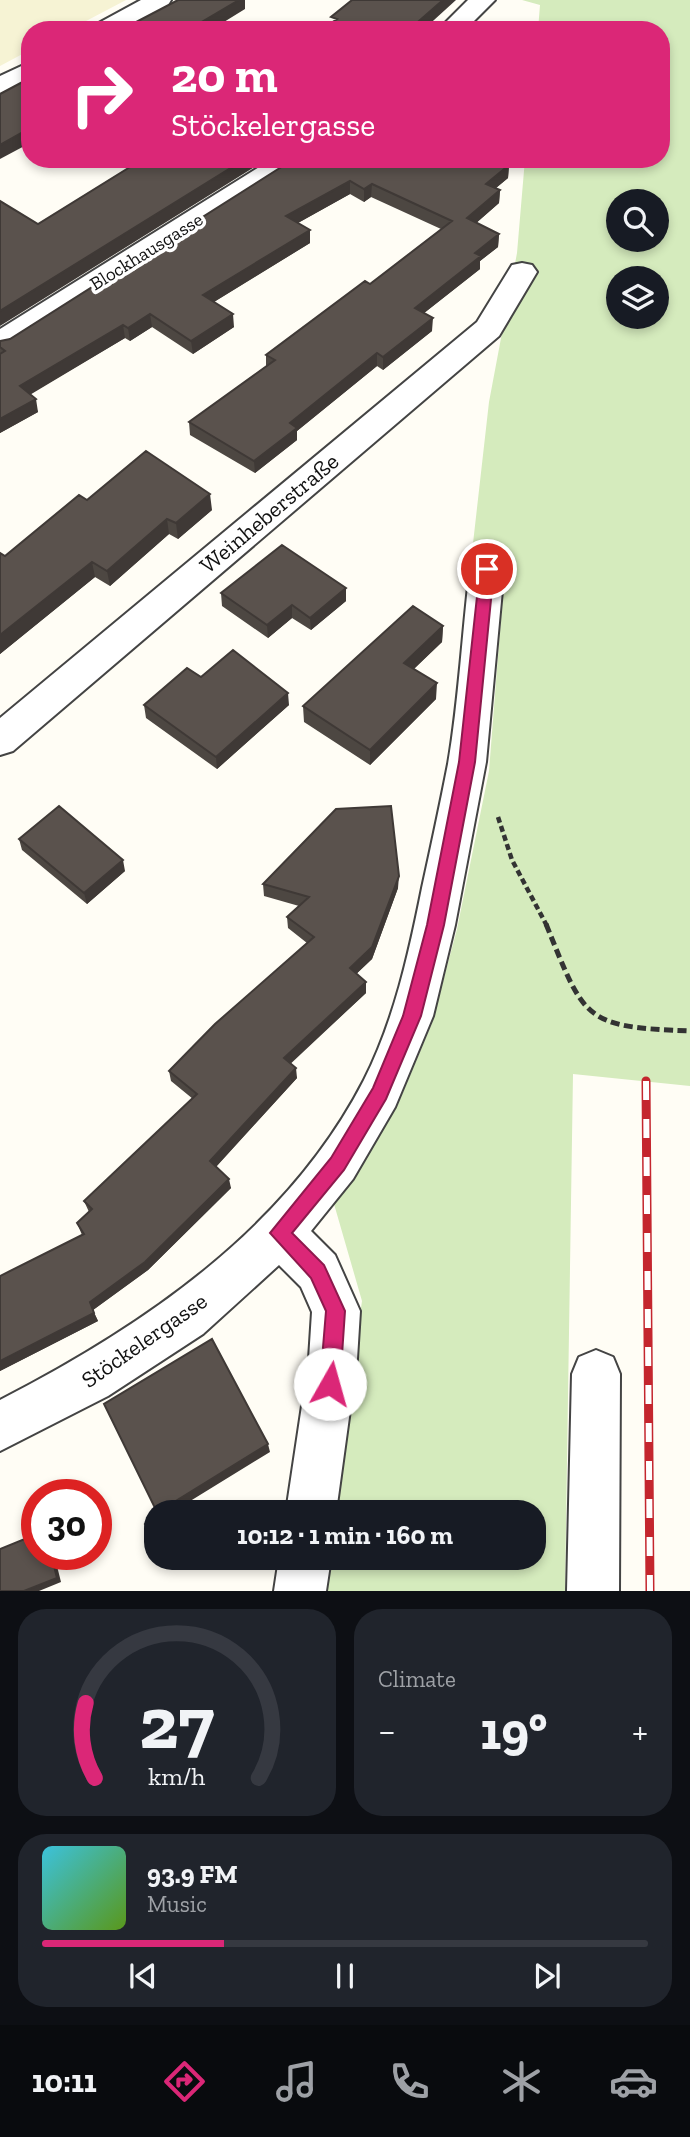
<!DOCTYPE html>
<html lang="en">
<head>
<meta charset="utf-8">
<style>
	body { margin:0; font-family:"Zilla Slab",serif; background:#20242c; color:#f1f3f6; height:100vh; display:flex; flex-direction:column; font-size:26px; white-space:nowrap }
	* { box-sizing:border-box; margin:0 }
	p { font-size:23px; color:#9ea1a6 }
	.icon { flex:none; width:38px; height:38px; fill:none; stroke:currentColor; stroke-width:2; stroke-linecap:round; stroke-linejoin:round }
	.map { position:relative; height:1591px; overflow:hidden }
	.drawer { display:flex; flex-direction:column; gap:18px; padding:18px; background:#0d0f14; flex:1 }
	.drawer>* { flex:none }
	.banner { position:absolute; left:21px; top:21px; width:649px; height:147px; border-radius:28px; box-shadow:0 4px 10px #0003; background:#db2777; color:#fff; overflow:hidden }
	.fabs { position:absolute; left:606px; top:189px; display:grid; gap:14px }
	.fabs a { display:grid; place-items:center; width:63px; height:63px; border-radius:50%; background:#171b24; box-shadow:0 4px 10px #0003; font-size:35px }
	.speed { position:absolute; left:21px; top:1479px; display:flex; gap:14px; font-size:35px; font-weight:700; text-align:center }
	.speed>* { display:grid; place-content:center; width:91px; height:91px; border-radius:50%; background:#171b24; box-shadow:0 4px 10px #0003; line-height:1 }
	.speed .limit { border:10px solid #d22; background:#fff; color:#111 }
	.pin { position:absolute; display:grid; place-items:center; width:60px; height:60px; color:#fff; margin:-30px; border:4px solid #fff; border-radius:50%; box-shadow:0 2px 7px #0007 }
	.me { position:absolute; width:77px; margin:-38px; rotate:7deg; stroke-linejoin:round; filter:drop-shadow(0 0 5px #0008) }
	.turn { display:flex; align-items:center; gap:24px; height:147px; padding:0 35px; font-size:32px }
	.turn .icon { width:91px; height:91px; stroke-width:2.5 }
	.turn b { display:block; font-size:49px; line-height:60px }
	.big { font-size:52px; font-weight:700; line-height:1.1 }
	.drawer .tile { flex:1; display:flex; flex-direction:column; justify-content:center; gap:10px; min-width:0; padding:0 24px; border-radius:28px; background:#20242c }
	.drawer .dial { align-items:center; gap:0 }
	.dial svg { height:182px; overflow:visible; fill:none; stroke:#363941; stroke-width:7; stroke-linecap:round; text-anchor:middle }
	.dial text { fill:#f1f3f6; stroke:none }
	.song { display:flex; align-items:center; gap:21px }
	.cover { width:84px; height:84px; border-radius:10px; background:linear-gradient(135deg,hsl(190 70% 55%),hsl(90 70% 35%)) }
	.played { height:7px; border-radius:4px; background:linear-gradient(90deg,#db2777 30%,#363941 30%) }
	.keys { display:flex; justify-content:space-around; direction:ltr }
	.heat { display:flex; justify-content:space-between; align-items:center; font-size:38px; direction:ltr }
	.drawer .tiles { flex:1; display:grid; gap:18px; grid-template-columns:1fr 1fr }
	.tile:last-child { grid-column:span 2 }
	.trip { position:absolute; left:144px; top:1500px; width:402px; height:70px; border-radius:28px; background:#171b24; box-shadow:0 4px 10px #0003; font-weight:700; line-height:70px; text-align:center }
	.menu { display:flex; height:112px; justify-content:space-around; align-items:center; background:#090b0e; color:#9ea1a6 }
	.menu .icon { width:49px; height:49px }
	.menu .selected { color:#db2777 }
	.menu b { font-size:32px; color:#f1f3f6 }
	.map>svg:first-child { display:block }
	.farmland { fill:#f6f3d4 }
	.green { fill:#d5ebbd; fill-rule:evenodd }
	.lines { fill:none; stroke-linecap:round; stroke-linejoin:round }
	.minor-casing { stroke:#444; stroke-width:4 }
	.path-far1 { stroke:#333; stroke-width:4.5; stroke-dasharray:6 3.5; stroke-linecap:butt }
	.path { stroke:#333; stroke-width:5; stroke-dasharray:9 4.5; stroke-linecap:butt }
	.minor { fill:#fff; fill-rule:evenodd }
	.rail-casing { stroke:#c4262e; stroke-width:9 }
	.rail { stroke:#fff; stroke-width:6; stroke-dasharray:19; stroke-linecap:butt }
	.wall { fill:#4d4742 }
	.shaded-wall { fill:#3f3936 }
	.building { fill:#5a524d; stroke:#3f3936; stroke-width:2 }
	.route { fill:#db2777; stroke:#8e194d; stroke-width:2 }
	.labels { text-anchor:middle; stroke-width:7; stroke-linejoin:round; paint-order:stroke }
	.far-street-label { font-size:19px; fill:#111; stroke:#fff }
	.street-label { font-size:23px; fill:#111; stroke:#fff }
</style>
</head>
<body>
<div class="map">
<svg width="690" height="1591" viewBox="0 0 690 1591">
	<rect width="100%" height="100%" fill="#fffdf5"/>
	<path class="farmland" d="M0,0H126L69,30H30V50L0,66Z"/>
	<path class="green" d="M522,0H690V1086L573,1074L565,1591H320L325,1558H534V1512H331L362,1301L334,1204L398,1104L432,1023L457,929L489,771L505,567L471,561L489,402L517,253L525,159H662V30H538L540,5ZM618,201H656V240H618ZM618,278H656V317H618Z"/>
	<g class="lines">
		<defs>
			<path id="minor" d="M141,0H171L168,5L123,30H92L95,25Z
				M468,0H495L465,30H438Z
				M30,62V81L0,94V76Z
				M272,159H305L301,165L11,350L0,353V329Z
				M522,263L532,265L537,272L499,336L13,751L0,755V718L477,322L512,265Z
				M487,556L499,560L504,569L486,762L455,925L433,1016L395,1107L353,1179L311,1231L335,1255L360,1311L357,1359L336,1512H286L309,1359L312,1312L301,1287L279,1265L203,1334L108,1396L0,1451V1400C144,1326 288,1228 364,1080C394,1021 409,953 422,888C431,847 440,805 448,764C459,700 462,634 470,569L475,560Z
				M596,1350L613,1357L620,1374L619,1591H567L572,1374L579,1357Z
				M279,1558H331L326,1591H274Z"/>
		</defs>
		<use href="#minor" class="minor-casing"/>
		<path class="path-far1" d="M498,817L512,860L547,926"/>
		<path class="path" d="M546,924C585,1020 583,1027 690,1031"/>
		<use href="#minor" class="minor"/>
		<defs>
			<path id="rail" d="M646,1081L650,1591"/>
		</defs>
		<use href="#rail" class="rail-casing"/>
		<use href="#rail" class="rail"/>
	</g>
	<path class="wall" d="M294,159L509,165L508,178L496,188L500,190L499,203L476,223L499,234L498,247L480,261V269L424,313L432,331L383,370L377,366L297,431V440L255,473L190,435L189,422L266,366V355L370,284L441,229L371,197L364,202L350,194L298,223L310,230V243L214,302L234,327L193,354L152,327L130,341L125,338L30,394L38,412L0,433V341L10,339Z
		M87,500L212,510L178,539L169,534L110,586L95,577L0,654V553L5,556Z
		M221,593L346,601L311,630L292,618L268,638L222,606Z
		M443,626L442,642L414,669L436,699L370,765L304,722L303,706Z
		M201,677L289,705L217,769L146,718L144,705Z
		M19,839L125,871L87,904L22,850Z
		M263,884L398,888L372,959L356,974L366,982V993L290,1063L297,1078L216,1167L231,1188L148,1270L93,1310L98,1321L0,1371V1276L82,1235L77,1223L89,1212L84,1201L193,1099L171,1081L169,1071L307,943L288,928L287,917L299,906L264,896Z"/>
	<path class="shaded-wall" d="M239,0H245V9L211,30H188Z
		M443,0H456L423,30L419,21Z
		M30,128V143L0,159V145Z
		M245,159H267L0,326V311Z
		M509,165L508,178L485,197L486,184Z
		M350,181V194L287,229L286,216Z
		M372,184L371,197L364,202V189Z
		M500,190L499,203L466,232L467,218Z
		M310,230V243L204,308L203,295Z
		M499,234L498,247L480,261V269L414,321L415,308L475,253Z
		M150,314L152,327L130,341L128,328Z
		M233,314L234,327L193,354L191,341Z
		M433,318L432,331L383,370V357Z
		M123,325L125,338L23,399L20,386Z
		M377,353V366L297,431V440L255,473L254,461L290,423Z
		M36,399L38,412L0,433V419Z
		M210,494L212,510L178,539L176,523Z
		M167,519L169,534L110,586L107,571Z
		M92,562L95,577L0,654V635Z
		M346,588V601L311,630L310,618Z
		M292,605V618L268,638L267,625Z
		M443,626L442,642L403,679L404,663Z
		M437,683L436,699L370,765V750Z
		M288,693L289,705L217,769L216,757Z
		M123,860L125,871L87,904L84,893Z
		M399,876L398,888L372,959L350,980V968Z
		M366,982V993L285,1069L284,1058Z
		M296,1068L297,1078L212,1171L210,1161Z
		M229,1179L231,1188L148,1270L93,1310L90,1302Z
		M94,1313L98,1321L0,1371V1361Z
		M268,1444L270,1452L174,1511L171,1504Z
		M51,1554H54L61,1582L39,1591H24Z
		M185,1558H194L181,1570L178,1564Z"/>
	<path class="building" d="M178,0H239L188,30H121Z
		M352,0H443L419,21L439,30H321L337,19L331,17Z
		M30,78V128L0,145V94Z
		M143,159H245L0,311V201L38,224Z
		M294,159H495L509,165L486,184L500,190L467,218L499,234L475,253L481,256L415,308L433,318L383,357L377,353L290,423L297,428L254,461L189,422L275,360L266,355L365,281L370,284L452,221L372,184L364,189L350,181L286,216L310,230L203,295L233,314L191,341L150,314L128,328L123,325L20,386L36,399L0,419V354L5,351L0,347V341L10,339Z
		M146,451L210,494L176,523L167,519L107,571L92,562L0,635V553L5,556L79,495L87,500Z
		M282,545L346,588L310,618L292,605L267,625L221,593Z
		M413,606L443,626L404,663L437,683L370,750L303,706Z
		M233,650L288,693L216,757L144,705L187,668L201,677Z
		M59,806L123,860L84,893L19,839Z
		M391,806L399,876L372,947L350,968L366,982L284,1058L296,1068L210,1161L229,1179L145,1262L90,1302L94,1313L0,1361V1276L84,1234L77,1223L92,1209L84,1201L197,1094L169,1071L215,1024L314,937L287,917L309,897L263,884L336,809Z
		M212,1339L268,1444L171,1504L178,1512H157L104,1404Z
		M156,1513V1537L145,1524Z
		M37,1534V1554H51L57,1578L24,1591H0V1549Z
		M172,1558H185L178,1564Z"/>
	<path class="route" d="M487,564L494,569L475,762L444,925L421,1016L386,1099L344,1170L292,1233L324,1265L345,1311L340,1384L337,1392L330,1394L323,1392L320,1384L326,1311L311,1278L270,1233L331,1158L373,1088L403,1016L427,925L459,762L480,569Z"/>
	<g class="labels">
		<g class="far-street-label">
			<text transform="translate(146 251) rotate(-32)" y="7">Blockhausgasse</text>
		</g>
		<g class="street-label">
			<text transform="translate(269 513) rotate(-40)" y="8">Weinheberstraße</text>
			<text transform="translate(144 1340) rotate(-35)" y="8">Stöckelergasse</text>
		</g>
	</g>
</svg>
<div class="fabs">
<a><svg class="icon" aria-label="search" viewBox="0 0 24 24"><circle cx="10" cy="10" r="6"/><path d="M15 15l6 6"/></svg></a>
<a><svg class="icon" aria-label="layers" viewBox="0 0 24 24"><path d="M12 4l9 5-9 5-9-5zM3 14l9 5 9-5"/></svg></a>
</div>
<div class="speed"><div class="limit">30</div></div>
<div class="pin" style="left:487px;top:569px;background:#d93025"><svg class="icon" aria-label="arrive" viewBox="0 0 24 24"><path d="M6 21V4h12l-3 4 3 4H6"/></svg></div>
<svg class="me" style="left:330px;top:1384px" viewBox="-20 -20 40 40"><circle r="19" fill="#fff"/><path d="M0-13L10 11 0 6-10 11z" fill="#db2777"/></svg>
<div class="trip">10:12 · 1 min · 160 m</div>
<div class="banner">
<div class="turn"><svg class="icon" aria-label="right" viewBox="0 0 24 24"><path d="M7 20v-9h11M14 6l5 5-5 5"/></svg><div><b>20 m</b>Stöckelergasse</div></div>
</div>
</div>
<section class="drawer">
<div class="tiles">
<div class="tile dial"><svg viewBox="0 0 100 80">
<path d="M14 69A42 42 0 1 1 86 69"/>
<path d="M14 69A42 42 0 0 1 10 36" stroke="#db2777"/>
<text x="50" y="56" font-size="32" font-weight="700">27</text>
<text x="50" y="72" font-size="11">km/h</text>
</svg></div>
<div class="tile"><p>Climate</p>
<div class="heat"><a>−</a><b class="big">19°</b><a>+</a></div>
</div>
<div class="tile">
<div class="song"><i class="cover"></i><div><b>93.9 FM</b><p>Music</p></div></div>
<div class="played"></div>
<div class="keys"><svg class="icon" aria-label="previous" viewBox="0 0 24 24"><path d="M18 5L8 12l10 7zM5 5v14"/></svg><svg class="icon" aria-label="pause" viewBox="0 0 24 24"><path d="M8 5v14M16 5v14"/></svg><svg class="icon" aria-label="next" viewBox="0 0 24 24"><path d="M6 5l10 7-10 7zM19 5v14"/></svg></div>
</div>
</div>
</section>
<nav class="menu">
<b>10:11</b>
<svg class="icon selected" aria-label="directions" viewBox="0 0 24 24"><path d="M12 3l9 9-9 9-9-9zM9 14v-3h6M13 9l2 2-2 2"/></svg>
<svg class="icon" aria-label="music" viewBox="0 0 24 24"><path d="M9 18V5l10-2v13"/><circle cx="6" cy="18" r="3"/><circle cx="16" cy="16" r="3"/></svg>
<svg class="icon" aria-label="phone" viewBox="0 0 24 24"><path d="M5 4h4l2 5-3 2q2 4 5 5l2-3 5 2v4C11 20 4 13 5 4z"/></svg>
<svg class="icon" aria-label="climate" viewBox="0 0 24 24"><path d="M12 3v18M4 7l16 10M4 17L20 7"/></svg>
<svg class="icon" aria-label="car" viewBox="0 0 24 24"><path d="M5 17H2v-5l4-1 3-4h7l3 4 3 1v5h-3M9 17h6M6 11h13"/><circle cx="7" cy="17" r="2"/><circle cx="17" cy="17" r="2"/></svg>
</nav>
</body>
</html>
